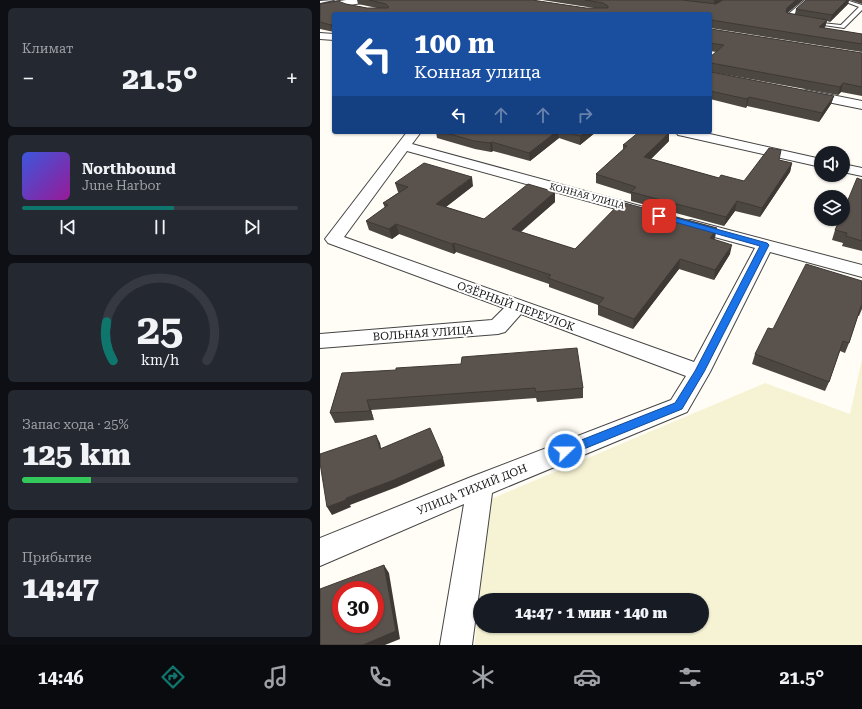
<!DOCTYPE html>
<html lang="ru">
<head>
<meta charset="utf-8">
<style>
	body { margin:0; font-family:"Roboto Serif",serif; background:#242831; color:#f1f3f6; height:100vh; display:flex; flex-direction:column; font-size:15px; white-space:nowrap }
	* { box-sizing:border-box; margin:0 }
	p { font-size:13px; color:#9ea1a6 }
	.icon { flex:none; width:22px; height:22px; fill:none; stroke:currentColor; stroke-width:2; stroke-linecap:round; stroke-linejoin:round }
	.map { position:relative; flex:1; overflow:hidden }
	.drawer { display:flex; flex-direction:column; gap:8px; padding:8px; background:#0d0f14; width:320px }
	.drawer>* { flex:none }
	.guide { position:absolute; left:12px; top:12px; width:380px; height:122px; border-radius:4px; box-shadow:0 1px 3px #0004; background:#1a4fa0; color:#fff; overflow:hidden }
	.buttons { position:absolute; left:494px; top:146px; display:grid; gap:8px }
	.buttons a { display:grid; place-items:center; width:36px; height:36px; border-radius:50%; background:#171b24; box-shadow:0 1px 3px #0004; font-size:20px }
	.speed { position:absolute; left:12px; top:581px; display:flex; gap:8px; font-size:20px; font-weight:700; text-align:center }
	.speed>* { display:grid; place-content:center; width:52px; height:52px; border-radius:50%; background:#171b24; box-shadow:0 1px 3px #0004; line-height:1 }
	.speed .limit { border:6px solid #d22; background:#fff; color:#111 }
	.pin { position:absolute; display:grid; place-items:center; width:34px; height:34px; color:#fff; margin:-17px; border-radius:8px; box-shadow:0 2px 6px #0006 }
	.me { position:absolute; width:44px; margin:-22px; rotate:68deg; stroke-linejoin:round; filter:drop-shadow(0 0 3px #0008) }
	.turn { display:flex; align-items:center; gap:14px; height:84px; padding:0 16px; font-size:18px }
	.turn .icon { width:52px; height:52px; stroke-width:2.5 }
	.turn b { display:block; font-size:28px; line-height:34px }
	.lanes { display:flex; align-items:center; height:38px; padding:0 16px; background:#0003; justify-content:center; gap:20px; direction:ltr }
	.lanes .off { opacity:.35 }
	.big { font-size:30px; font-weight:800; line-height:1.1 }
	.drawer .widget { flex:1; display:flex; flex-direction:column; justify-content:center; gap:6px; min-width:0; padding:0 14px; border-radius:6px; background:#242831 }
	.drawer .dial { align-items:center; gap:0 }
	.dial svg { height:104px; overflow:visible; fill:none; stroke:#363941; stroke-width:7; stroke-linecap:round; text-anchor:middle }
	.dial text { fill:#f1f3f6; stroke:none }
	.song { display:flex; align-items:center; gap:12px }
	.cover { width:48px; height:48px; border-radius:6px; background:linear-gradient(135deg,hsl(230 70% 55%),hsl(300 70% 35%)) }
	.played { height:4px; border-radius:2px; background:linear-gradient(90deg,#0f766e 55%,#363941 55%) }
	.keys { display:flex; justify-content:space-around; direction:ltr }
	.heat { display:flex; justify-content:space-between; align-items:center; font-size:22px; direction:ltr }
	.charge { height:6px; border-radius:3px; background:linear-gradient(90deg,#34c759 25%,#363941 0) }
	.trip { position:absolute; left:153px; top:593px; width:236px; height:40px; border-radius:20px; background:#171b24; box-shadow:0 1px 3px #0004; font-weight:800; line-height:40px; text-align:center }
	.menu { display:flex; height:64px; justify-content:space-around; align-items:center; background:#090b0e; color:#9ea1a6 }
	.menu .icon { width:28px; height:28px }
	.menu .active { color:#0f766e }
	.menu b { font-size:18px; color:#f1f3f6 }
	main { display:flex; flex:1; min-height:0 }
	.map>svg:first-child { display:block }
	.farmland { fill:#f6f3d4; fill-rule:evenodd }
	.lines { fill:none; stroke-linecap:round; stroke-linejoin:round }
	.service-casing { stroke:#444; stroke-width:2 }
	.minor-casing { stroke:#444; stroke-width:2 }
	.service { fill:#fff; fill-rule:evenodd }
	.minor { fill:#fff; fill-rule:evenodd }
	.wall { fill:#4d4742 }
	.shaded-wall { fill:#3f3936 }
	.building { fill:#5a524d; stroke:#3f3936; fill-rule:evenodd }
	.route { fill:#1a73e8; stroke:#114b97 }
	.labels { text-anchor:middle; stroke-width:4; stroke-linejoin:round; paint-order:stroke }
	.far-street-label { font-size:9px; fill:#111; stroke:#fff }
	.street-label { font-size:11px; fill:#111; stroke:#fff }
</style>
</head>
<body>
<main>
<section class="drawer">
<div class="widget"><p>Климат</p>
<div class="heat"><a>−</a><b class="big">21.5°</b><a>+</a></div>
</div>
<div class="widget">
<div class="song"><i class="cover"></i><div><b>Northbound</b><p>June Harbor</p></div></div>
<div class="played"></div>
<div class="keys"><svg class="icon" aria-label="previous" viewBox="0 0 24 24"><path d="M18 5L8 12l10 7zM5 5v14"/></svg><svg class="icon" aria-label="pause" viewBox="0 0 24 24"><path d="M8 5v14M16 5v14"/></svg><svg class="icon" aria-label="next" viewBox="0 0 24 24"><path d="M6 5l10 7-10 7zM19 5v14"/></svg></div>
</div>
<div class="widget dial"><svg viewBox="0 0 100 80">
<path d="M14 69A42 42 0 1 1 86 69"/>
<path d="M14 69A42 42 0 0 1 9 39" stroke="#0f766e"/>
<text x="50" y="56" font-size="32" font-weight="700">25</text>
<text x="50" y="72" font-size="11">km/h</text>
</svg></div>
<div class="widget"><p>Запас хода · 25%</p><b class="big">125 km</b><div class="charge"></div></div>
<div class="widget"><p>Прибытие</p><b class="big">14:47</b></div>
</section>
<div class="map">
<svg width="542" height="645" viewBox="0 0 542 645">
	<rect width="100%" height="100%" fill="#fffdf5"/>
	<path class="farmland" d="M542,359V645H155L164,502L445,383L530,414ZM160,600H382V626H160Z"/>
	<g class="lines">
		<defs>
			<path id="service" d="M14,0L0,3V1Z
				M485,0H490L471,17L476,19V21L466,18V16Z
				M526,0L542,5V10L524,28L490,23L492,22L521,25L539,7L526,2Z"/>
			<path id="minor" d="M26,0H46L42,3L0,10V4Z
				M0,33L14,34V40L0,39Z
				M487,90L542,101V109L483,97L481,94L483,91Z
				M87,132H101L92,144L331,209L333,212L331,215L325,217L87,151L24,237L374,362L435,248L365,229L363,225L365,221L371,220L542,265V277L450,252L390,372L367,412L172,493L152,645H120L144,504L0,566V538L151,477L351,400L366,376L201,314L185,332L178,334L0,348V334L172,320L184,308L8,243L5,239Z
				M356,132H381L501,159V167L363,136L358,135Z
				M523,164L542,168V176L523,172Z"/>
		</defs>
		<use href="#service" class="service-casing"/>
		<use href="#minor" class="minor-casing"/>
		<use href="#service" class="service"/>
		<use href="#minor" class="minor"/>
	</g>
	<path class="wall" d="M37,0H212L266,8H274L222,0H483L467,13L475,14L476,9L486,0H529L528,4L510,22L507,21L505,27L504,28L542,34V52L390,28L391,29L542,53V96L521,92L518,95L391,72L514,96L511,104L499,122L427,106L426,108L390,99V57L396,52L390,51V14H14V32L0,29V4H26L47,8H57L38,4Z
		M530,0H542V4Z
		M116,132H276L260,145L239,138L210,161L173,151L171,152L155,149L117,138Z
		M349,133V141L331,159L399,178L424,181L459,160L472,163L470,172L440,217L415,211L404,226L311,201V194L276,183V174L303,150V145Z
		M542,180V251L522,246L523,243L512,240L515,230Z
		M75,183L153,186L126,207L164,219L235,192V202L201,232L255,249L395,238L394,239L410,254L394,280L359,269L313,329L278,315V305L229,287V284L136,252L134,254L79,234L72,239L49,230L46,221L65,208L63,203L79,192H78Z
		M542,281V309L539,316H538L529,343L525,353L520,351L509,382L505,391L432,364L435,354Z
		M22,373L263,388V398L217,402L216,398L51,410L54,420L15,423L10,413Z"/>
	<path class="shaded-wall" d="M394,0H403L394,6Z
		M476,0H483L465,15L467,8Z
		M527,0H529L528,4L510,22L512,15Z
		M507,20L505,27L497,35L499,27Z
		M14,24V32H13L11,25Z
		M523,83L521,92L518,95L520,87Z
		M514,96L511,104L499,122L502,113Z
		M429,97L427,106L426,108L427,99Z
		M236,132H238L239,138L210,161L209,153Z
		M265,132H276L260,145V136Z
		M349,133V141L324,166V157Z
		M172,142L173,151L171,152L170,143Z
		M472,163L470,172L440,217L442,208Z
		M152,177L153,186L118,213L116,204Z
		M235,192V202L193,238L192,229Z
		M417,201L415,211L404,226L406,217Z
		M76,224L79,234L72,239L69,229Z
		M397,228L395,238L388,248L390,238Z
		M134,243L136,252L134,254L132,244Z
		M412,245L410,254L394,280L395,270Z
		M360,259L359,269L313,329L314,319Z
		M47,400L51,410L54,420L50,411Z
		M56,435L60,443L63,457L60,449Z
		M123,458L125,466L77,487L30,505L31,507L12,515L7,507L26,498Z
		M64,565L69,573L80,639L65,645H43Z"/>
	<path class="building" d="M49,0H212L266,8H288V6L283,3L265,0H362L396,4L403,0H476L467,8L466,12L467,13L507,20L499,27L542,34V44L391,20L390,21V14H14V24L11,25L0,22V4L18,1L26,4L47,8H67L69,7L66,4Z
		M486,0H527L512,15L476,9Z
		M390,25L391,29L542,53V87L523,83L520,87L391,63L390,65V57L404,45L390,43Z
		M390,67L391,72L514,96L502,113L429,97L427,99L390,91Z
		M123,132H236L209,153L172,142L170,143L154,141Z
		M246,132H265L260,136Z
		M319,132H346L349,133L324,157L399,178L401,175L424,181L449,148L461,150L459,160L472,163L442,208L417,201L406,217L311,192L316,187L276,174L307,146L303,145Z
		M104,163L152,177L116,204L164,219L208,184L235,192L192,229L255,249L301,202L397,228L390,238L412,245L395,270L360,259L314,319L278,305L284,298L228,278L231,275L134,243L132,244L76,224L69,229L46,221L68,205L63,203L88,187L75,183Z
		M537,178L542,180V241L526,236L527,233L515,230L520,219H523V212Z
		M486,264L542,281V306H541L529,343L523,341L509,382L435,354L448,328L453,329Z
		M257,348L263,388L216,392L215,388L47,400L50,411L10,413L22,373L76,370V368L141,364L142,357Z
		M110,428L123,458L74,480L26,498V500L7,507L0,463V454L56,435L60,449Z
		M64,565L76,631L43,645H0V589ZM21,590H55V624H21Z"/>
	<path class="route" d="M337,214H342L447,243L449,245L384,372L362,409L249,455L245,456L241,455L240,451L241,448L355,403L375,371L440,246L337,217Z"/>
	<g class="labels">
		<g class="far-street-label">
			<text transform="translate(267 196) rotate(15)" y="3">КОННАЯ УЛИЦА</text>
		</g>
		<g class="street-label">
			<text transform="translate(196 306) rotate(20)" y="4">ОЗЁРНЫЙ ПЕРЕУЛОК</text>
			<text transform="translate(103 333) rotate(-4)" y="4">ВОЛЬНАЯ УЛИЦА</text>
			<text transform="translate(152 489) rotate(-22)" y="4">УЛИЦА ТИХИЙ ДОН</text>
		</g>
	</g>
</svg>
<div class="buttons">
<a><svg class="icon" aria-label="sound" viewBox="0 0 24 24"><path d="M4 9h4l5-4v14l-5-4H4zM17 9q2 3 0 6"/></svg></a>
<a><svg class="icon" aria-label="layers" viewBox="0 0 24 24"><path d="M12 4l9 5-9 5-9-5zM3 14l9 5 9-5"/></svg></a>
</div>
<div class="speed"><div class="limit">30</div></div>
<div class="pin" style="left:339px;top:216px;background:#d93025"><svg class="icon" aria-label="arrive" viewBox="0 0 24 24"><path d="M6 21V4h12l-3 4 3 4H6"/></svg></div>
<svg class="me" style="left:245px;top:451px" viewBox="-20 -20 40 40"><circle r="17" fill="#1a73e8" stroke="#fff" stroke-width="3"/><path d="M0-11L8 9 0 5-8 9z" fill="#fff"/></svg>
<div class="trip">14:47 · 1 мин · 140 m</div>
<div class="guide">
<div class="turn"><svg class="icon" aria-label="left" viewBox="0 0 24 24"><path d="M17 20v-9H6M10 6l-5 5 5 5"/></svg><div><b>100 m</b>Конная улица</div></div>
<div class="lanes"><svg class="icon" aria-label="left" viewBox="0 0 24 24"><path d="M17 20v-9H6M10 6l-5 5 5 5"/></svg><svg class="icon off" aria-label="ahead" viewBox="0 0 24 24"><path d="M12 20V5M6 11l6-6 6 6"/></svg><svg class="icon off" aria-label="ahead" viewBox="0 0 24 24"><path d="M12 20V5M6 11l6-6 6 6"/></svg><svg class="icon off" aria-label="right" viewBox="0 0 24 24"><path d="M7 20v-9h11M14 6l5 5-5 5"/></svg></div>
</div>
</div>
</main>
<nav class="menu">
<b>14:46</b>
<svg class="icon active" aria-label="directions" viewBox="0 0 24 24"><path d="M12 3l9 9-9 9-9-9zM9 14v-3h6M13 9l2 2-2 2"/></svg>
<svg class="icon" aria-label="music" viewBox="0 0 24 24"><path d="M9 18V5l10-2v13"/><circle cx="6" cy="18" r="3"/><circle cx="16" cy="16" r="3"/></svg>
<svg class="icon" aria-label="phone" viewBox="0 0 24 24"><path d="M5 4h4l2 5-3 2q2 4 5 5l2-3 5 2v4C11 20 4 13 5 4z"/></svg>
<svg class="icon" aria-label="climate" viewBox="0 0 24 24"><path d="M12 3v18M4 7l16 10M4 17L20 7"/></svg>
<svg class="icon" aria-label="car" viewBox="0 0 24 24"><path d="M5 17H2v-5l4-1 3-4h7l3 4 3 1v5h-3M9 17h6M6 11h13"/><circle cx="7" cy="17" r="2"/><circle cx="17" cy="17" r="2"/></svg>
<svg class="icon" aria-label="filters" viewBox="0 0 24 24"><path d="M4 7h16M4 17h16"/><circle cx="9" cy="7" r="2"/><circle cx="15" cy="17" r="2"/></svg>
<b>21.5°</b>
</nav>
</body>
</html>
